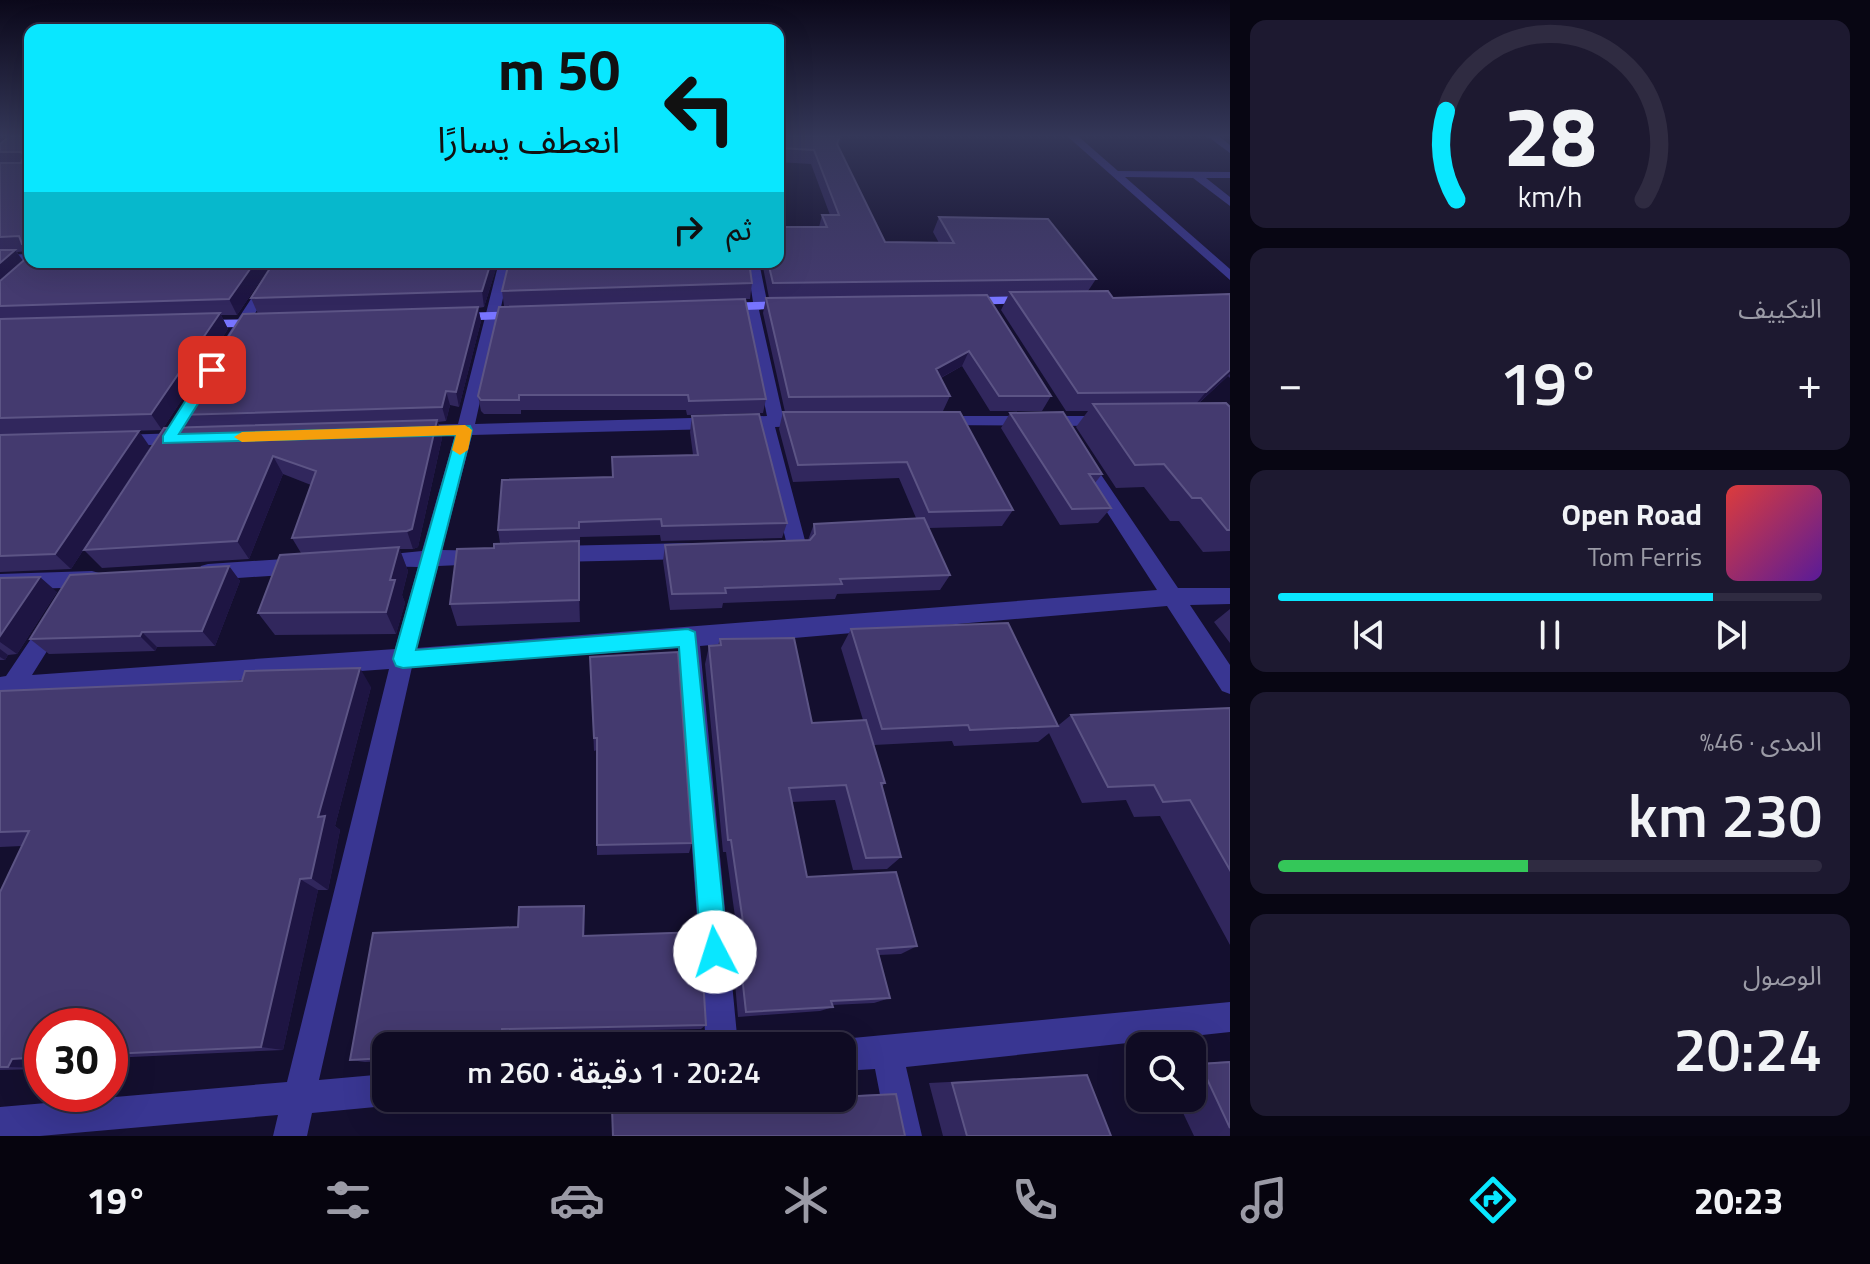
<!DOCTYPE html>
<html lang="ar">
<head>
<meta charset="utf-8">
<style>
	body { margin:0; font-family:"Titillium Web","Noto Sans Arabic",sans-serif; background:#1d1930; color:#f1f3f6; direction:rtl; height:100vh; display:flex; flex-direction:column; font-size:30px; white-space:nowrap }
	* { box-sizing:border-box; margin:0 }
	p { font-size:26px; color:#9b9ba6 }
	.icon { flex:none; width:44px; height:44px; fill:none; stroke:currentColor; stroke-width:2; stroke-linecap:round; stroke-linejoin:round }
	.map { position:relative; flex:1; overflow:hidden; direction:ltr }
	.sheet { display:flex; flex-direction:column; gap:20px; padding:20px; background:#080613; width:640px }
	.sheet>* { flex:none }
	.hud { position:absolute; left:24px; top:24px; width:760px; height:244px; border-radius:16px; box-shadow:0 8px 32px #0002,0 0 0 2px #2f2b41; direction:rtl; background:#09e7ff; color:#111; overflow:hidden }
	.controls { position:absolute; left:1126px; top:1032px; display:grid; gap:16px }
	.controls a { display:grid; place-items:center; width:80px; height:80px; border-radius:16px; background:#0f0b23; box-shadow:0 8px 32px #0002,0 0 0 2px #2f2b41; font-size:40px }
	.speed { position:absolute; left:24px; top:1008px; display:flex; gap:16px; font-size:40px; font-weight:700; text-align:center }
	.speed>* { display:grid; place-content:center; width:104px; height:104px; border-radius:50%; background:#0f0b23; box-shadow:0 8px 32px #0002,0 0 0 2px #2f2b41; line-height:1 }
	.speed .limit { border:12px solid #d22; background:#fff; color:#111 }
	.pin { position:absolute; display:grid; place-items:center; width:68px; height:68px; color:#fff; margin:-34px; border-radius:16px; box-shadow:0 4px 12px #0006 }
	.me { position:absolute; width:88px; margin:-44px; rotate:355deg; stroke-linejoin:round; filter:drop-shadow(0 0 6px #0008) }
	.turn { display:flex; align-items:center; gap:28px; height:168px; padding:0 32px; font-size:36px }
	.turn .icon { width:104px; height:104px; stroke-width:2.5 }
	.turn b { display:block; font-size:56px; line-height:68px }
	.then { display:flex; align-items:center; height:76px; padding:0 32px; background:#0003; gap:16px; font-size:30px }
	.big { font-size:60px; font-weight:600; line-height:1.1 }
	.sheet .widget { flex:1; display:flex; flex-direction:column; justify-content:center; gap:12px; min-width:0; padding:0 28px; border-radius:16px; background:#1d1930 }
	.sheet .dial { align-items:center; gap:0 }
	.dial svg { height:208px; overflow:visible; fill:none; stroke:#2f2b41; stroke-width:7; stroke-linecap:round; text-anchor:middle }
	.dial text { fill:#f1f3f6; stroke:none }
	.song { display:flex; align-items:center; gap:24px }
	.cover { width:96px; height:96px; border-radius:12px; background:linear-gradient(135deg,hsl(0 70% 55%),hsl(270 70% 35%)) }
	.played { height:8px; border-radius:4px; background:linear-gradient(90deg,#09e7ff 80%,#2f2b41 80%) }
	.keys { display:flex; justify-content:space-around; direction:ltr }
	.heat { display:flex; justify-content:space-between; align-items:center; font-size:44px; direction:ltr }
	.charge { height:12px; border-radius:6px; background:linear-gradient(90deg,#34c759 46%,#2f2b41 0) }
	.trip { position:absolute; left:372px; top:1032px; width:484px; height:80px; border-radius:16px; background:#0f0b23; box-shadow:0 8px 32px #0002,0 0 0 2px #2f2b41; font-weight:600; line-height:80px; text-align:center; direction:rtl }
	.dock { display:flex; height:128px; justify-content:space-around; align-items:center; background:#06040e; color:#9b9ba6 }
	.dock .icon { width:56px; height:56px }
	.dock .current { color:#09e7ff }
	.dock b { font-size:36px; color:#f1f3f6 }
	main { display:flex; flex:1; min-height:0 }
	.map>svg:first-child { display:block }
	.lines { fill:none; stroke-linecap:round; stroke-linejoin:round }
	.street { fill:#393692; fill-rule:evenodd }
	.secondary { fill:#7774ff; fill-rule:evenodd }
	.wall { fill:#31275d }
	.shaded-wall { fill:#1e1543 }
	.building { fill:#443a6f; stroke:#5c5485; stroke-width:2 }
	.route { fill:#09e7ff; stroke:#0696a6; stroke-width:2 }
	.slow { fill:#f59e0b }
</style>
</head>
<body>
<main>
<section class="sheet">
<div class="widget dial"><svg viewBox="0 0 100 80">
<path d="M14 69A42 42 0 1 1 86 69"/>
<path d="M14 69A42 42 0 0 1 10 35" stroke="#09e7ff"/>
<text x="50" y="56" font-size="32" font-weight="700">28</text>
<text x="50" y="72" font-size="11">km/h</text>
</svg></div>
<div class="widget"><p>التكييف</p>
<div class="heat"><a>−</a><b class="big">19°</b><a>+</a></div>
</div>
<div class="widget">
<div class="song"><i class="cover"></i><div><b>Open Road</b><p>Tom Ferris</p></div></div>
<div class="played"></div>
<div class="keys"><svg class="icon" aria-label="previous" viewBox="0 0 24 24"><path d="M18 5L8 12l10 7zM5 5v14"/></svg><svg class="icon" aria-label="pause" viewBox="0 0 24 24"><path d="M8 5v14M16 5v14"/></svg><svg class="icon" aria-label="next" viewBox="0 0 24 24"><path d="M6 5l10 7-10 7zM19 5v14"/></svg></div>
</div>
<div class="widget"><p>المدى · 46%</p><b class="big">230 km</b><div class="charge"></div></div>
<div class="widget"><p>الوصول</p><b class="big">20:24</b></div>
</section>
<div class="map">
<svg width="1230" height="1136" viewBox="0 0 1230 1136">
	<rect width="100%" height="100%" fill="#140f2f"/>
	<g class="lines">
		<path class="street" d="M1067,136H1078L1118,171L1230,172V178H1206L1230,197V206L1193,178L1125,177L1230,269V280Z
			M1207,136H1219L1230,145V153Z
			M30,254V262L0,263V255Z
			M275,262H287L239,339H229L227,336Z
			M499,262H511L475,424L767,416L744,306L753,302L747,262H759L768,306L759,310L783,416H806L814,421L806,426L775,427L807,548L804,553C794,557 782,558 772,554L769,549L772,544L786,541L758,428L472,435L442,550L490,551L493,556L490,561L483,564L438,566L417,648L1157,590L1074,461L1083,455L1089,457L1178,588H1230V604L1190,605L1230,665V694L1222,691L1167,606L700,646L738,1046H706L678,648L412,667L319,1080L386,1074V1098H399L397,1101L386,1106L312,1113L307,1136H273L278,1115L40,1136H0V1107L287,1082L389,669L19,696L8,712L0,716V677L6,676L45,618L53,615L61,618L64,624L32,675L395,649L418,567L372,566L369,561L372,556L422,551L455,435L414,437L406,431L414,425L458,424Z
			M938,416H1106L1114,421L1106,426L932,425L930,421L932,417Z
			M182,433L188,435L190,439L188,443L118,447L109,441L118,435Z
			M691,543L698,546L701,551L698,556L691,559L555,562L548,559L545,554L548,549L555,546Z
			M300,558L307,560L310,566L307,572L300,574L208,580L201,578L198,572L201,566L208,564Z
			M92,571L99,573L102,579L99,585L92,587L0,590V574Z
			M1230,1002V1032L906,1067L922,1136H888L875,1069L842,1071V1046H830L842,1039Z"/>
		<path class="secondary" d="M1032,296L1037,297V303L964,305L957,301L964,297Z
			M792,301L797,302V308L720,311L713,307L720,303Z
			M524,311L529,312V318L456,321L449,317L456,313Z
			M264,319L269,320V326L200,328L193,324L200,320Z"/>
	</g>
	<path class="wall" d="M0,136H30V255L27,251L17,252L23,261L273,262L237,315H221L228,329L162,430L0,435Z
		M778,136L839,147L885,242L939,243L933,232L939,217L1096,279L1088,291L1113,298L1230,294V378L1228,376L1199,403L1230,407V551L1203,552L1179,521H1170L1144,487L1116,488L1076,427L1088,411H1066L1001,310L1008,296H987L1051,396L1042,411H990L962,366L941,378L950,396L943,411L785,412L763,313L766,298H769L762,262H778L819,227L822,215H830L811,164L778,162Z
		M274,262H498L484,307L478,308L481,321L459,407L450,405L446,421L438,422L442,438L418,547L413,549H399L408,571L402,595L405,603L396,634L275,635L258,613L301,553L292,538L311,485L283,474L249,559L102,568L84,550L187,428L178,415L258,314L251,298Z
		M752,283L750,299H745L766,399L763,413L687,415L686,410H521V414H484L481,411L478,396L504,306L502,291Z
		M783,412H960L1013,510L1002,526L929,528L950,575L940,590L837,594L835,599L723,603L722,608L670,610L663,561L665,545L808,540L814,524L916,518L899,478L793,482L779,429Z
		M1010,413L1102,474L1095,483L1111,508L1098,523L1060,525L1001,428Z
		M692,416L787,523L782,538L661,541L660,535L580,537V543H579L580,622L457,626L450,604L494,548L500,543L498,530L612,477V457L693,455L690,432Z
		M0,435L150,447L71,569L0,572Z
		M229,566L240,581L215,646L157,647L155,651L49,654L30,639Z
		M0,578L57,592L17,654L8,655L5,660H0Z
		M1230,609V643L1214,622Z
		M851,629L1058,726L1038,742L954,746L952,741L874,745L885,783L882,787L901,857L887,869L853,870L835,800L792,802L807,877L917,946L901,954L879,955L890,998L874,1003L832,1005L833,1007L820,1011L738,1017L731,938L737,931L726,852H723L705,664L709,646L718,645L720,639L812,723L863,720L841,648Z
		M590,657L692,843L689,853L597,855V750L594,751Z
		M371,687L335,826L340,830L328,890H318L283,1050L110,1058V1026H42V1069L0,1070V892L22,846L0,847V691Z
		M1230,708V945L1160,816L1134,817L1126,800L1082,803L1049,733L1071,715Z
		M584,906L585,915V936L706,1025L701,1029L508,1033L386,1046V1061L365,1062L350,1060L518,927Z
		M1230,1061V1136H1194L1176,1098H1192V1064Z
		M1087,1075L1111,1136H943L929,1083Z
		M877,1094H896L613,1136L612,1108L802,1098H842V1096Z"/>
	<path class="shaded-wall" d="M0,136H15L0,150Z
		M840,136H844L833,158L837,144Z
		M15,250L26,265L0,290V263Z
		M255,262H273L237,315L229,299Z
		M491,262H498L484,307L482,291Z
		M478,307L481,321L459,407L456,392Z
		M220,313L228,329L162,430L151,414Z
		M969,351L962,366L929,384L936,369Z
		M1230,370V374L1191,410L1206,392Z
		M446,391L450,405L446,421L442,407Z
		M437,420L442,438L418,547L413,549L407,531Z
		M139,431L150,447L71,569L55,554Z
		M273,456L283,474L249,559L237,541Z
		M579,541L580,564V622L579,600Z
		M399,547L408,571L402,595L405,603L396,634L386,612L390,580Z
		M229,566L240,581L215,646L202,631Z
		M40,577L57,592L17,654L0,642V636Z
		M142,632L157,647L155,651L140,636Z
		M0,649L8,655L5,660L0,657Z
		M360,668L371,687L335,826L340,830L328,890L311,878L318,817Z
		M300,879L318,890L283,1050L261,1047Z
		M584,906L585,915V944L583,936Z
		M502,1029L508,1033V1046H501Z
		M12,1059L42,1060V1068L8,1067Z"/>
	<path class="building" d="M10,136H30V244H22L19,236L0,237V163H21L24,155L21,152H0V144Z
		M778,136H840L837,144L885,242L954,243L939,217L1048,219L1096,279L773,283L768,262H778V227H827L822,215H839L814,150L778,148Z
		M0,250H15L0,263Z
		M30,255V262H255L229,299L0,306V281Z
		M274,262H491L482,291L251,298Z
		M509,262H749L752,283L502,291Z
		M1108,291L1113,298L1230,294V370L1206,392L1078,393L1010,292Z
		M987,295L1051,396H999L969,351L936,369L950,396L789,397L766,298Z
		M745,299L766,399L689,401L688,395H519V400H481L478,396L499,307Z
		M478,307L456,392L446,391L442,407L178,415L243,314Z
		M220,313L151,414L0,418V319Z
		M1226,403L1230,407V530H1227L1201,498H1192L1164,464L1135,465L1093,404Z
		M783,412H960L1013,510L929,512L907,462L798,465Z
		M1063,412L1102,474H1089L1111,508L1072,509L1010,413Z
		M759,414L787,523L662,526L661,519L579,522V528L498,530L502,480L613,477L612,457L698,455L692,416Z
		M437,420L412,529L407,531L292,538L316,471L273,456L237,541L84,550L164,428Z
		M139,431L55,554L0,556V435Z
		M924,518L950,575L840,579L842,584L725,588L726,593L672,594L665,545L810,540L815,534L814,524Z
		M579,541V600L450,604L457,549L494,548V544Z
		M399,547L390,580H395L386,612L258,613L280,555Z
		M229,566L202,631L142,632L140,636L30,639L70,575Z
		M40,577L0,636V578Z
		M1008,623L1058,726L970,730L968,725L882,729L851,629Z
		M794,638L812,723L866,720L885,783H881L901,857L866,858L846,785L789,788L807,877L896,872L917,946L877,949L890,998L831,1001L833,1007L746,1012L737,930L744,929L731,840H728L709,646L721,645L720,639Z
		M678,652L692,843L597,845V738H594L590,657Z
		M360,668L318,817L325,816L311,878L300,879L261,1047L110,1054V1026H42V1057L12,1059L8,1067H0V892L29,831L0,832V691L242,681L245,671Z
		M1230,708V870L1190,800L1163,802L1154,785L1108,787L1071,715Z
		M584,906L583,936L700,932L706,1025L502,1029L501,1046H386V1058L350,1060L373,933L518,927L519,907Z
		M1230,1062V1128L1200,1064Z
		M1087,1075L1111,1136H967L952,1083Z
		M896,1094L905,1136H613L612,1109Z"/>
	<linearGradient id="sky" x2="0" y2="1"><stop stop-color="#0b081a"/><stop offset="0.46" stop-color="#343758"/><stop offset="1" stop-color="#343758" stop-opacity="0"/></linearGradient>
	<rect width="1230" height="295" fill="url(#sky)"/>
	<path class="route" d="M212,366L219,370L179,434L470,426L472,430L416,650L688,629L695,632L728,952L724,961L715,965L705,961L701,952L679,647L403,668L396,666L393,659L456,435L163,443V436L207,367Z"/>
	<path class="slow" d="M465,425L472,430L468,450L460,455L452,450L456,435L242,442L234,437L242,432Z"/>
</svg>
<div class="controls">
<a><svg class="icon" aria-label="search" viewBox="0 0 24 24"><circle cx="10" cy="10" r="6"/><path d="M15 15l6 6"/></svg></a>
</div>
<div class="speed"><div class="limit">30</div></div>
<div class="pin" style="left:212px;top:370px;background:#d93025"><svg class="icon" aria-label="arrive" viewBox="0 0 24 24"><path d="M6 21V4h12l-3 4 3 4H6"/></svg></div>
<svg class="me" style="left:715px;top:952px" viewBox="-20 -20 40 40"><circle r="19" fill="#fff"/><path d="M0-13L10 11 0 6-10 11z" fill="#09e7ff"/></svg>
<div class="trip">20:24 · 1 دقيقة · 260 m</div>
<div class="hud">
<div class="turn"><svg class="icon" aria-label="left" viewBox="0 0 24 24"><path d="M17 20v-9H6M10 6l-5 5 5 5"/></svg><div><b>50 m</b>انعطف يسارًا</div></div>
<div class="then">ثم<svg class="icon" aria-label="right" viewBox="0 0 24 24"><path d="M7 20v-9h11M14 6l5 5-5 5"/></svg></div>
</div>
</div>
</main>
<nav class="dock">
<b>20:23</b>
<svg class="icon current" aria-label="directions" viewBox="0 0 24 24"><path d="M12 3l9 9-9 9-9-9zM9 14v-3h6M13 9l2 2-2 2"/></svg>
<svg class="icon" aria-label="music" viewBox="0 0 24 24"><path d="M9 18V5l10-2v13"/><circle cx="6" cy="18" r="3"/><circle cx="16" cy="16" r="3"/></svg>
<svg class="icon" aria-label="phone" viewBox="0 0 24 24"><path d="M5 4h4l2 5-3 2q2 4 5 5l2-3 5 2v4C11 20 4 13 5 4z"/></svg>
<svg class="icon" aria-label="climate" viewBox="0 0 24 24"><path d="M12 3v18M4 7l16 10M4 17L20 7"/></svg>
<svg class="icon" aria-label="car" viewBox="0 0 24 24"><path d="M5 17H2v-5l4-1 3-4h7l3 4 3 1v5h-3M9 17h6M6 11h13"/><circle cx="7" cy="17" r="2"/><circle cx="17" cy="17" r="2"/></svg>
<svg class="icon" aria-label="filters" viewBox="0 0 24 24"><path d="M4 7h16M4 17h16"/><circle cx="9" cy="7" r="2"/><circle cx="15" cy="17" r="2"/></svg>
<b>19°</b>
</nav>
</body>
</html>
